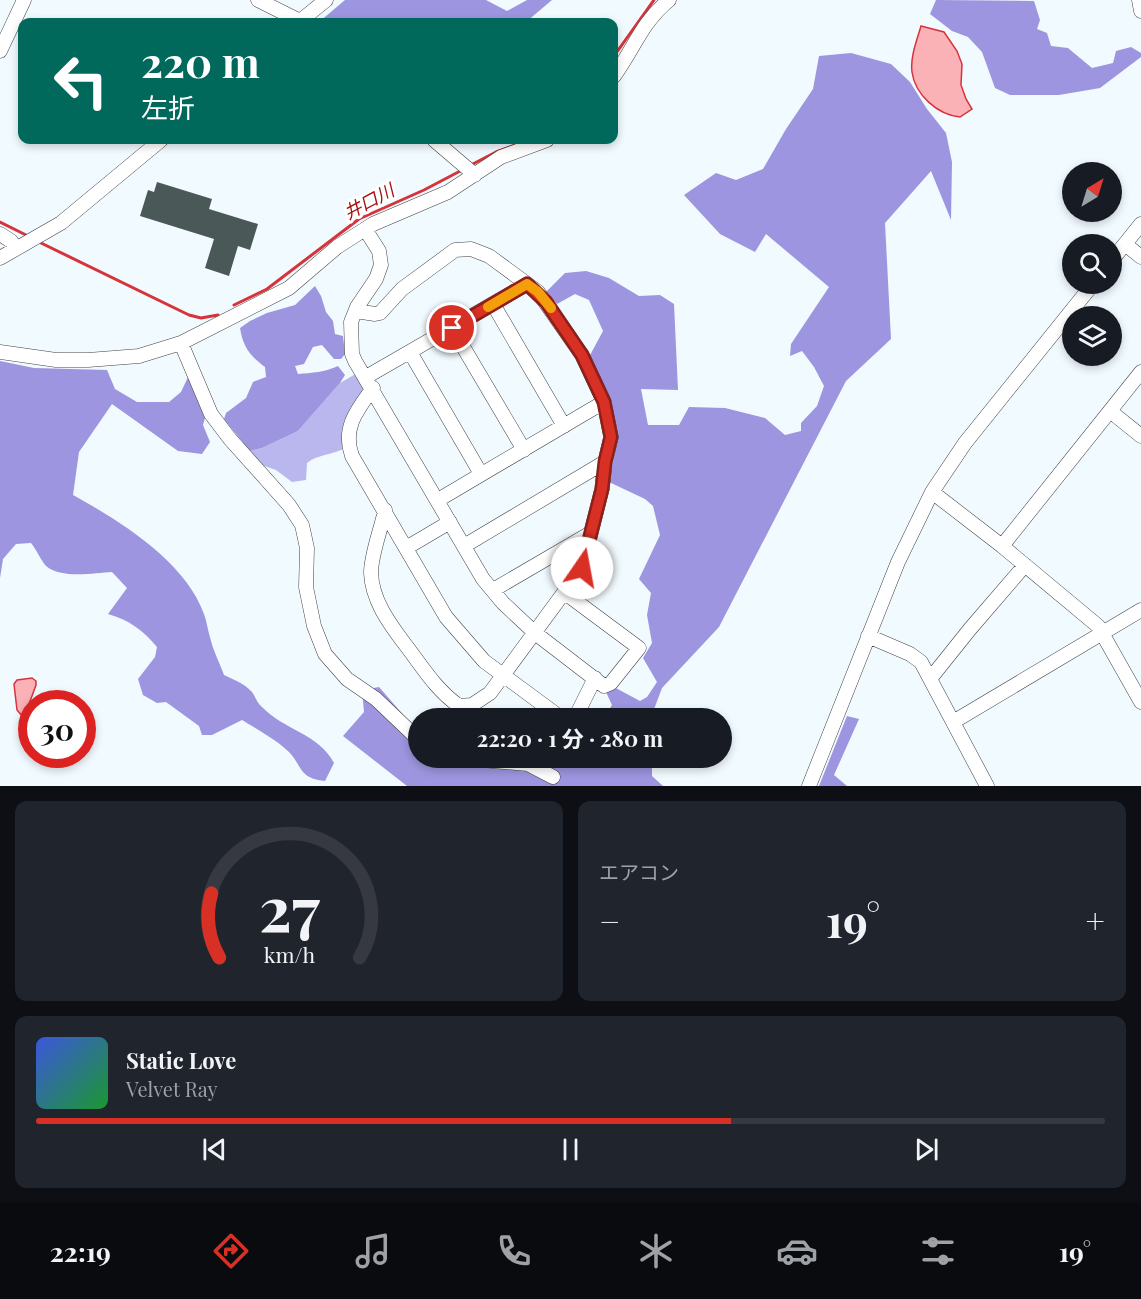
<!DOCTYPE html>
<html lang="ja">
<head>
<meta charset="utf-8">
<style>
	body { margin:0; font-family:"Playfair Display","Noto Sans JP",serif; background:#20242c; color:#f1f3f6; height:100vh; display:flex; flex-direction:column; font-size:22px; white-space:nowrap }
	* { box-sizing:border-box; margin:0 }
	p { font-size:20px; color:#9ea1a6 }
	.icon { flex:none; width:33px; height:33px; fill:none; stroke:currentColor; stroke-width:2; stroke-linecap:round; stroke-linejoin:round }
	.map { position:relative; height:786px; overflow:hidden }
	.sheet { display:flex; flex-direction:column; gap:15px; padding:15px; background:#0d0f14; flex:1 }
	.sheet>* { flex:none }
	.hud { position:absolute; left:18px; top:18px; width:600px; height:126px; border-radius:12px; box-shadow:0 3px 9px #0003; background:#00695c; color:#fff; overflow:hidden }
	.needle { width:39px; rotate:38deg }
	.controls { position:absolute; left:1062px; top:162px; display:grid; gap:12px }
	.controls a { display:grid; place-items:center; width:60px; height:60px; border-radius:50%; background:#171b24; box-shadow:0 3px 9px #0003; font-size:30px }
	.speed { position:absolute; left:18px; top:690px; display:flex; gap:12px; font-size:30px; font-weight:700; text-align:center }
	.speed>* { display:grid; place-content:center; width:78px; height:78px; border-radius:50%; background:#171b24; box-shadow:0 3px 9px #0003; line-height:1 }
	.speed .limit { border:9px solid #d22; background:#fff; color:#111 }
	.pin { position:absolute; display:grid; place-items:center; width:51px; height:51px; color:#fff; margin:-26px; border:3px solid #fff; border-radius:50%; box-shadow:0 2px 6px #0007 }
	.me { position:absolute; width:66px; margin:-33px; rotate:12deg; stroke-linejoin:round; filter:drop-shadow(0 0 4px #0008) }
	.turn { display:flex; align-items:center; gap:21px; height:126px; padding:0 24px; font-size:27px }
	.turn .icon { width:78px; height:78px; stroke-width:2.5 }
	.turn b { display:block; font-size:42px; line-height:51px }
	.big { font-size:45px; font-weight:700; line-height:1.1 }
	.sheet .card { flex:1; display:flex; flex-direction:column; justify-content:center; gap:9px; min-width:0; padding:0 21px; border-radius:12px; background:#20242c }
	.sheet .dial { align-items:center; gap:0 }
	.dial svg { height:156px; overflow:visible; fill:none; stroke:#363941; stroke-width:7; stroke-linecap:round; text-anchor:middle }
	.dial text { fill:#f1f3f6; stroke:none }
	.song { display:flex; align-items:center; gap:18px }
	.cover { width:72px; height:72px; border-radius:9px; background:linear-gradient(135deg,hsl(230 70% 55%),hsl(130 70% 35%)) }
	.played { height:6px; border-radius:3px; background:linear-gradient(90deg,#d93025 65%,#363941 65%) }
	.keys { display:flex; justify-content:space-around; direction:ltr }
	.heat { display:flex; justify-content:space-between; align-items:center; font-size:33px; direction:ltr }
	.sheet .tiles { flex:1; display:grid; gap:15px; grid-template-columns:1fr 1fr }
	.card:last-child { grid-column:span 2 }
	.trip { position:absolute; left:408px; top:708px; width:324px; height:60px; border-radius:30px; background:#171b24; box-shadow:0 3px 9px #0003; font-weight:700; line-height:60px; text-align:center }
	.menu { display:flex; height:96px; justify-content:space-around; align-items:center; background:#090b0e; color:#9ea1a6 }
	.menu .icon { width:42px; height:42px }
	.menu .current { color:#d93025 }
	.menu b { font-size:27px; color:#f1f3f6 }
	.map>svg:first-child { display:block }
	.green { fill:#b9b7ed }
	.forest { fill:#9d95df }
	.water { fill:#fab2b7; stroke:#d7333a; stroke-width:1.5 }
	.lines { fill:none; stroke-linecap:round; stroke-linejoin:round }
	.stream { stroke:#d7333a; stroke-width:3 }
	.building { fill:#4a5958 }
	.minor-casing { stroke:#424242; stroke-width:15 }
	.minor { stroke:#fff; stroke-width:14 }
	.route-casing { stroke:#8d1f18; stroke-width:15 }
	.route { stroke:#d93025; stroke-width:10 }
	.slow { stroke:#f59e0b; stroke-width:10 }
	.labels { text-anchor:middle; stroke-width:6; stroke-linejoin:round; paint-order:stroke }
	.water-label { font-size:18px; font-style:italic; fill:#ab0e0f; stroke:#fff }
</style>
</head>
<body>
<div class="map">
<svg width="1141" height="786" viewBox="0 0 1141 786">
	<rect width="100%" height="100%" fill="#f1faff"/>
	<path class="green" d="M359,372L366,389C352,409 337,423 345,448C333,455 318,454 307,463L306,480L292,482L276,470L259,464L250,451L262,448L298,431L340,383Z"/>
	<path class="forest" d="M345,0H486L507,11L527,0H552L526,22H319Z
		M936,0L1034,1L1040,20L1037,29L1047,33L1051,46L1068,48L1092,68L1113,63L1116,51L1131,47L1141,53V57L1100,88L1059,95H1010L995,88L982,52L968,37L952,31L930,14Z
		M851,53L891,64L910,82L927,109L946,133L952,162L951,220L931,171L885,223L891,339L846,381L719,627L662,688L653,712L652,718H604L612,705L606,692L612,686L640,701L647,697L657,682L643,658L652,643L647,615L651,593L639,579L660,535L653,506L645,499L609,482L618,436L607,398L589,357L603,331L589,300L575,294L557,304L546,292L565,273L586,271L609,278L639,296L660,295L674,304L678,390L641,389L648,425H679L689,407L725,408L765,418L785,435L801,431V423L817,406L824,386L814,367L802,351L790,356L791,344L829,287L766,234L755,252L720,234L684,195L716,173L736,180L763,169L786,129L813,89L819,56Z
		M315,286L321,296L326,312L333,321L335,334L343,336L345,354L341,359H334L322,345L313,347L304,364L295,366L298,374C312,373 325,372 338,366L345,375L340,383L298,431L262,448L250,451L224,419L226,413L246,398L253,382L266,377L265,367C250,356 243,347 240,328L250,321L267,313L295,305Z
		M0,361L34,368L107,370L115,389L137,402H169L181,392L188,377L205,418L203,425L210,442L202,454L178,451L112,404L79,452L73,495C120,521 185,561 204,614C207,622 208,632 211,641C214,652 220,664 224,675C234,680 244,683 252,692C255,696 257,703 262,707C284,730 319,734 334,763L325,781C299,778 303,768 290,753C280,742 255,728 242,720L212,735H202L199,726L166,702L157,703L143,695L138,679L155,657L157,647C143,630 129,620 108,614L127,588L112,572C94,573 61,579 46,566C42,562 36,549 31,543L16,544L3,559L0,578Z
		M379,687L413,726L418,727V758H652V776L663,786H407L343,736L364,712L362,690Z
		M847,716L859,719L834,775L847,786H819Z"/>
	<path class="water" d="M921,26L944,32L957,51L962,64L961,85L966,99L972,109L960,117C938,115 915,95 912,72C910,57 917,40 921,26Z
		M32,678L36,681V685L25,715L22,716L17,710L14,684L17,680Z"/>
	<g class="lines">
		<path class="stream" d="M614,56L654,0
			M469,166L496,152L528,140
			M0,222L28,236
			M39,242L189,315L201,318L218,315
			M234,305L267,289L359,219L424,190L464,169"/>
	</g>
	<path class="building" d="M157,182L212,199L209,209L258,224L250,250L238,246L229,276L205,268L214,239L140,216L148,190L154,192Z"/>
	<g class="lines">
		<defs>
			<path id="minor" d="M258,0L302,22
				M1139,0L1141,11
				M299,22L326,0
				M0,51L24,0
				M614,76C634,49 641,23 669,0
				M434,140L475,175
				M365,229L379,251L381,265L376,279L357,307L351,322L352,354L355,361L483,579L503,603L535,633L604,686L611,683L639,648L565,593
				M0,234L11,241L16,249
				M1125,244L1141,257
				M0,258L61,223L161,140
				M1112,260L1141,224
				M493,304L564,426
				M356,311L375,314L380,313L402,289L455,250L471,249L489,256L538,292L582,355L604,402L611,437L605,462L602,489L582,568L490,693L472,705L459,706C435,689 422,666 404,643C389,623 372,600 371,573C371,554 381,530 385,510
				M452,328L524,450
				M181,343L211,414L230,439L289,505L302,525L307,548L306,587L314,626L325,654L347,679L376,699L418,739
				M0,352L56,360H88L139,356L181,343L289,288L337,247L373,224L448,192L501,157L547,140
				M410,352L481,474
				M366,377L527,284
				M373,388C357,410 342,428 352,456L446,617L484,661L561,718
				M1110,411L1141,436
				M932,492L1002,546L1098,626L1141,702
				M438,500L604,402
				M464,546L605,462
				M1002,546L1141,372
				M406,548L450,522
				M493,590L589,534
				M868,636L910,654L921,662L987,786
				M930,679L970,629L1025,565
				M575,718L595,678
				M953,722L1141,610
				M459,758L528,764L553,777
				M809,786L898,562L932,492L965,443L1093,284"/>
		</defs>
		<use href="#minor" class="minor-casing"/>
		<use href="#minor" class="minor"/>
	</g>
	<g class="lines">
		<defs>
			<path id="route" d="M452,328L527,284L546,302L582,355L604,402L611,437L605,462L602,489L582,568"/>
		</defs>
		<use href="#route" class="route-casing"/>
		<use href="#route" class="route"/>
		<path class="slow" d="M488,307L527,284L538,292L551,308"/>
	</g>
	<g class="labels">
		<g class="water-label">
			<text transform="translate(369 202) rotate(-28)" y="6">井口川</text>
		</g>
	</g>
</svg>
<div class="controls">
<a><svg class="needle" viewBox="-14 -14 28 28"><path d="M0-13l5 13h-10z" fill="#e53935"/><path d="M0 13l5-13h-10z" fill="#9ea1a6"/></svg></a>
<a><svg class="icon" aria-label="search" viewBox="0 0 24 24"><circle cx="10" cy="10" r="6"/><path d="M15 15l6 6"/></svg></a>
<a><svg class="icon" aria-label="layers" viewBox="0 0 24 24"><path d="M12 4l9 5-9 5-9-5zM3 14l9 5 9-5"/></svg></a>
</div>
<div class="speed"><div class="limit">30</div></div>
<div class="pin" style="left:452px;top:328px;background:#d93025"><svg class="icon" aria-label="arrive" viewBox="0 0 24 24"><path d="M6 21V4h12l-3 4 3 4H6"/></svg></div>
<svg class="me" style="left:582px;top:568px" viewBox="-20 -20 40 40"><circle r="19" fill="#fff"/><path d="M0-13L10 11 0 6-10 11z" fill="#d93025"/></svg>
<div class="trip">22:20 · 1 分 · 280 m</div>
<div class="hud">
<div class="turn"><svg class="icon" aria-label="left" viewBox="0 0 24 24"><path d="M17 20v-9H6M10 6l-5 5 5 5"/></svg><div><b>220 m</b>左折</div></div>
</div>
</div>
<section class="sheet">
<div class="tiles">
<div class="card dial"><svg viewBox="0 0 100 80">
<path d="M14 69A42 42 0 1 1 86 69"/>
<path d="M14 69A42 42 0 0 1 10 36" stroke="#d93025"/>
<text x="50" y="56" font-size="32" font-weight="700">27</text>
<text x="50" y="72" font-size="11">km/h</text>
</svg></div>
<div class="card"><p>エアコン</p>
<div class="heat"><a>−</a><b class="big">19°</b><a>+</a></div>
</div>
<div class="card">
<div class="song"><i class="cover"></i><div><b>Static Love</b><p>Velvet Ray</p></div></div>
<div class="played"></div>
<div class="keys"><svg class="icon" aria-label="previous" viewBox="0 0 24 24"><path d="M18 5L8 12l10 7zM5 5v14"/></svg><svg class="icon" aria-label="pause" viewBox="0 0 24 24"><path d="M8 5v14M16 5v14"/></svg><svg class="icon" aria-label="next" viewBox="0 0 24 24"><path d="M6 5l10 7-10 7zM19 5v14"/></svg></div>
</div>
</div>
</section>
<nav class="menu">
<b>22:19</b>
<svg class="icon current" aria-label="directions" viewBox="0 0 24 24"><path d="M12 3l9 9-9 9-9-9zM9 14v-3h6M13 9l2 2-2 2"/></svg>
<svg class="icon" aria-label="music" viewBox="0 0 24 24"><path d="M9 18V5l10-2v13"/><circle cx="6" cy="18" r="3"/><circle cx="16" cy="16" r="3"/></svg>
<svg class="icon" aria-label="phone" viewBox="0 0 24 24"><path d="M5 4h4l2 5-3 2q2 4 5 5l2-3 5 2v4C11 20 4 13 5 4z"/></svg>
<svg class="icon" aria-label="climate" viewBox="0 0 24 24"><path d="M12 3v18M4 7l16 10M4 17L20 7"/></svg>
<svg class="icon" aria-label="car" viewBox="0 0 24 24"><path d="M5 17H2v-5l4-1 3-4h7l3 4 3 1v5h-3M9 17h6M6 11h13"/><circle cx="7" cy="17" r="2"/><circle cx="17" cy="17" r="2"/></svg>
<svg class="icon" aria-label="filters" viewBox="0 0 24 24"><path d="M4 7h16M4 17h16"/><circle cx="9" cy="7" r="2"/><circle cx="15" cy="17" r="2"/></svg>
<b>19°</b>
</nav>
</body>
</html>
